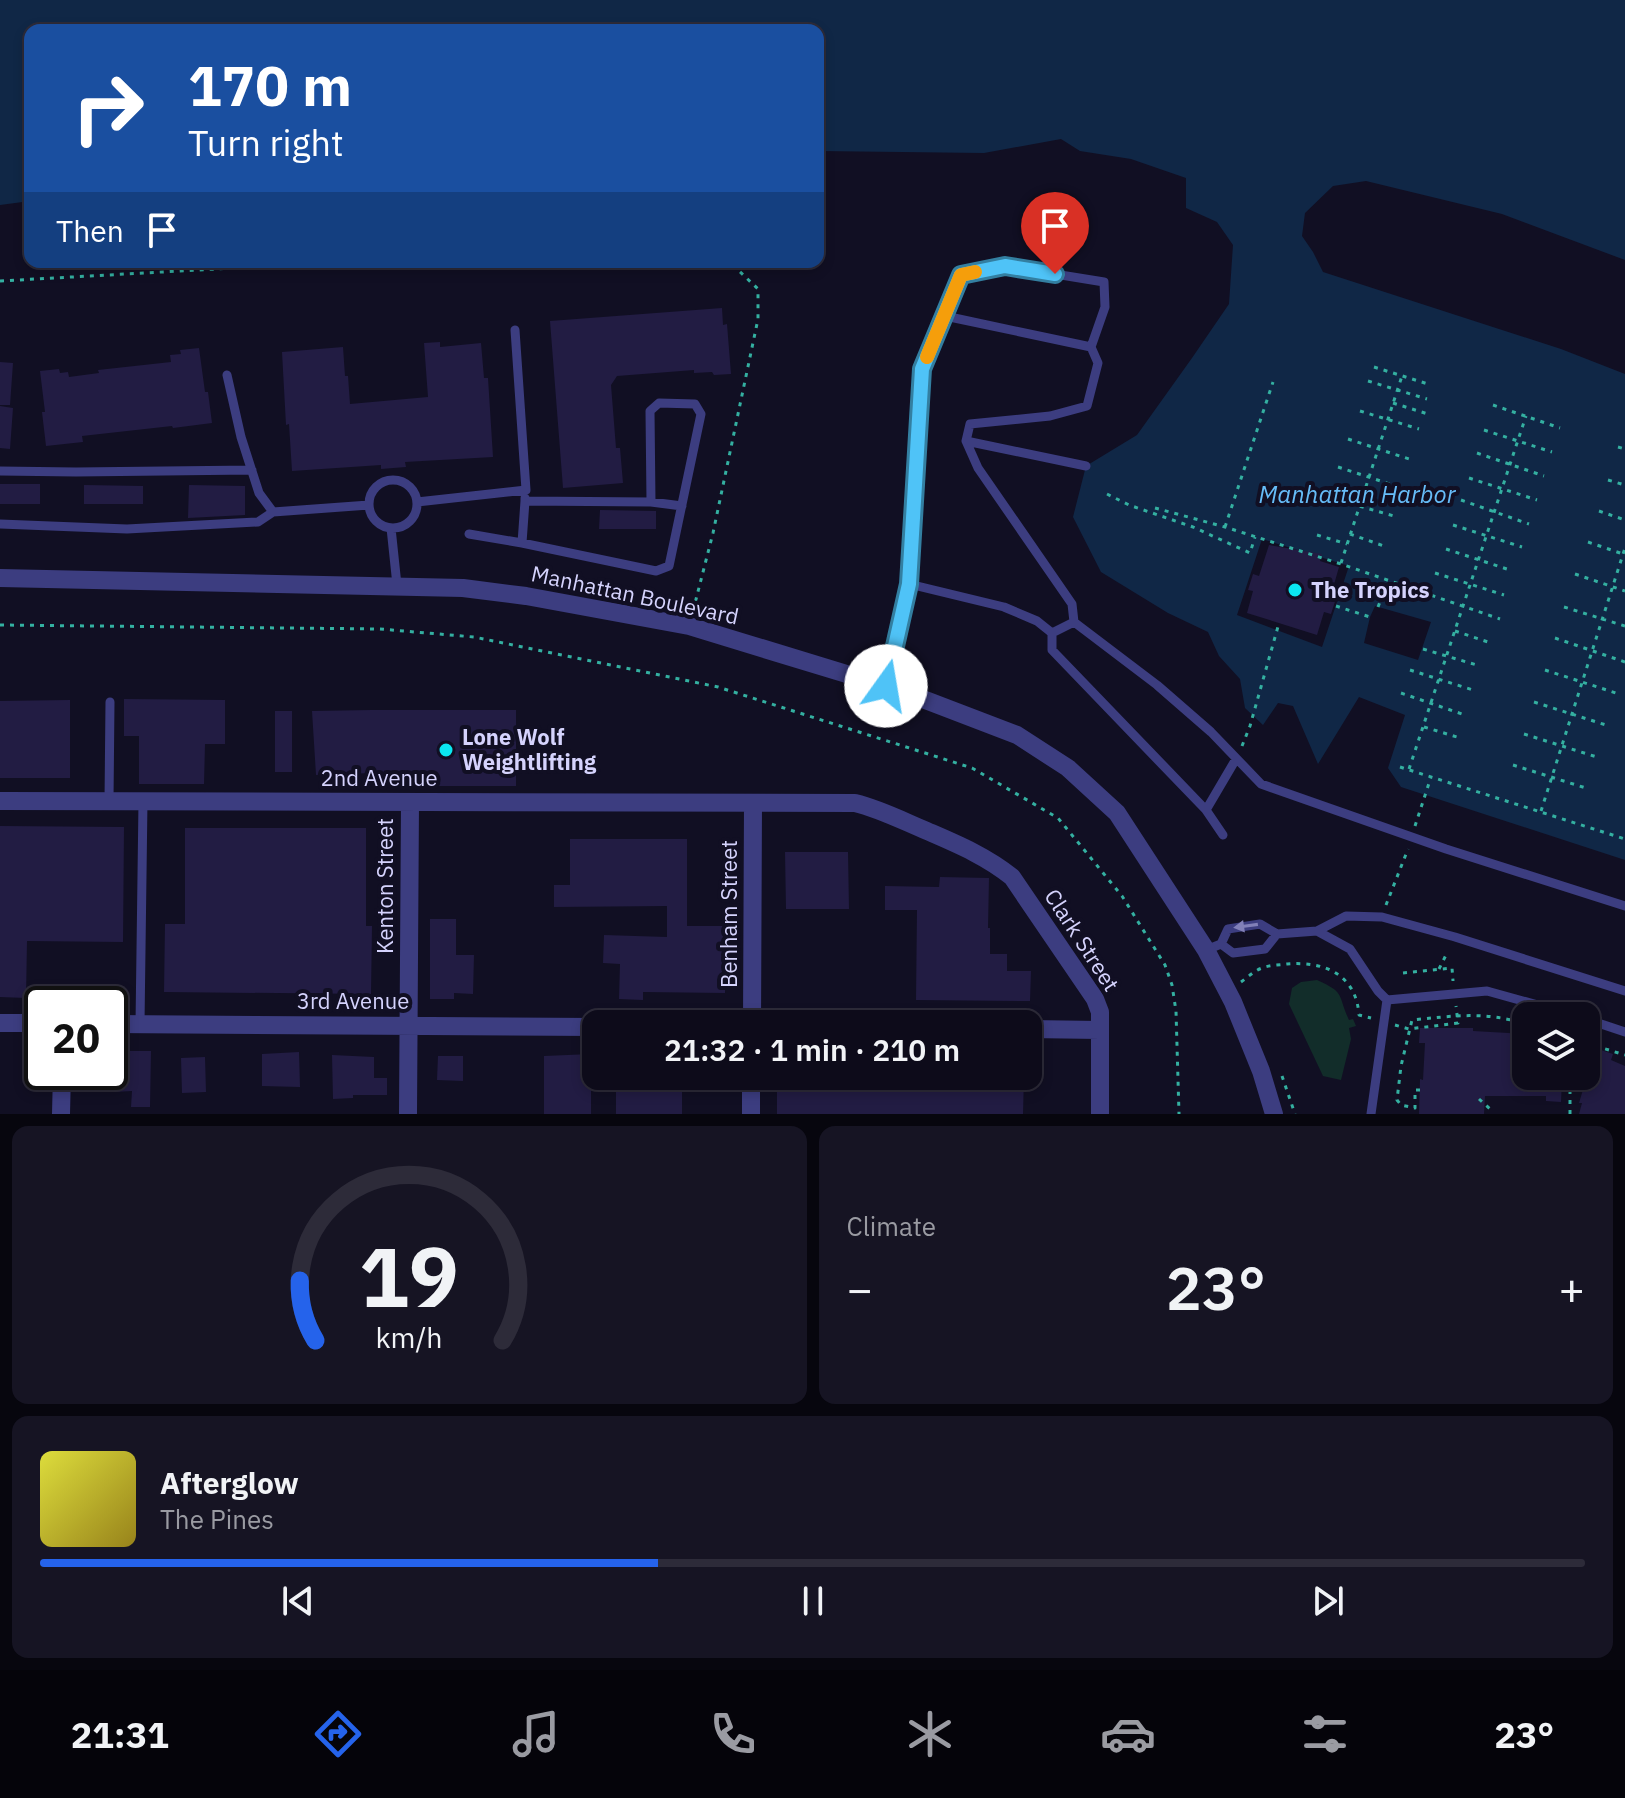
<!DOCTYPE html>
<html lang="en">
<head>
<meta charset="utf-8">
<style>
	body { margin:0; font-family:"IBM Plex Sans",sans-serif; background:#161423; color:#f1f3f6; height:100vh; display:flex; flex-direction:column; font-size:30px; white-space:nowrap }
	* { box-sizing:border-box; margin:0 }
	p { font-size:26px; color:#9a9ba2 }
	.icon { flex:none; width:44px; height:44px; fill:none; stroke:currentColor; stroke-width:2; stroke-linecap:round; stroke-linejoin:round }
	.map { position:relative; height:1114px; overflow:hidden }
	.sheet { display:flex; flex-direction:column; gap:12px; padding:12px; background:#07060e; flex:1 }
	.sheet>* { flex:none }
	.top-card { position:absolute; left:24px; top:24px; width:800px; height:244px; border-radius:16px; box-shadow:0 4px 12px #0003,0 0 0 2px #2d2b39; background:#1a4fa0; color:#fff; overflow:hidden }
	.tools { position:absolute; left:1512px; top:1002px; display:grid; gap:16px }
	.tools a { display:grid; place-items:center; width:88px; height:88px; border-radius:16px; background:#0d0b1a; box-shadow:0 4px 12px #0003,0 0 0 2px #2d2b39; font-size:40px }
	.speed { position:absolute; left:24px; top:986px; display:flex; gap:16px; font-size:40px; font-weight:700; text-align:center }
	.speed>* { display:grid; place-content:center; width:104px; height:104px; border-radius:50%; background:#0d0b1a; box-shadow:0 4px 12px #0003,0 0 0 2px #2d2b39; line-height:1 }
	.speed .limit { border:4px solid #111; border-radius:12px; background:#fff; color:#111 }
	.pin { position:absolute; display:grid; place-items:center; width:68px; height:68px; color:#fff; margin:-82px -34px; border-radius:50% 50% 50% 0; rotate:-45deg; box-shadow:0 0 8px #0007 }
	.pin .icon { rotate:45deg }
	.me { position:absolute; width:88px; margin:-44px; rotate:13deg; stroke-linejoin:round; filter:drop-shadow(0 0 6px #0008) }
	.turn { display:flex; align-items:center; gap:28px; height:168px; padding:0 32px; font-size:36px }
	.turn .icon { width:104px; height:104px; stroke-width:2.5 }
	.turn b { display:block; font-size:56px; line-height:68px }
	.then { display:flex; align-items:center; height:76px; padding:0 32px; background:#0003; gap:16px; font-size:30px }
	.big { font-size:60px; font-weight:600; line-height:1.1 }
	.sheet .card { flex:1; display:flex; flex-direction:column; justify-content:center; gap:12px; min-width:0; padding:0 28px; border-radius:16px; background:#161423 }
	.sheet .dial { align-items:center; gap:0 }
	.dial svg { height:208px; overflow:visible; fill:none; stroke:#2d2b39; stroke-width:7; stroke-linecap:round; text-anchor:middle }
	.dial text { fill:#f1f3f6; stroke:none }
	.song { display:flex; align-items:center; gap:24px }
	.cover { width:96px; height:96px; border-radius:12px; background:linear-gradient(135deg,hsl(60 70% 55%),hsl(50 70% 35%)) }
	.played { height:8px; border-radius:4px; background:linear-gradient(90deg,#2563eb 40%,#2d2b39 40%) }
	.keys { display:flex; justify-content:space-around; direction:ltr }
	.heat { display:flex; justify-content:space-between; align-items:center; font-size:44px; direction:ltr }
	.sheet .tiles { flex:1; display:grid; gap:12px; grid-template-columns:1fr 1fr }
	.card:last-child { grid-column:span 2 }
	.trip { position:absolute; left:582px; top:1010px; width:460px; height:80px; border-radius:16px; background:#0d0b1a; box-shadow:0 4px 12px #0003,0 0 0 2px #2d2b39; font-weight:600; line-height:80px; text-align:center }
	.tab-bar { display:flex; height:128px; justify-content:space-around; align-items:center; background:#05040a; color:#9a9ba2 }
	.tab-bar .icon { width:56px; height:56px }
	.tab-bar .current { color:#2563eb }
	.tab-bar b { font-size:36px; color:#f1f3f6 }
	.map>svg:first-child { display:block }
	.green { fill:#122d2a }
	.water { fill:#102746 }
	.pier { fill:#110f23 }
	.building { fill:#221c43 }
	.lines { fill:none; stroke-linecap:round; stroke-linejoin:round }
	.path { stroke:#34b0a1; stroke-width:3; stroke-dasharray:4 6; stroke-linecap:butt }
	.lane { stroke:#3c3d80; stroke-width:9 }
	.street { stroke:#3c3d80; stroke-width:18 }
	.oneway { fill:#8180b8 }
	.route-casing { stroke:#337fa1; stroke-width:20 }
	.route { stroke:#4fc3f7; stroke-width:14 }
	.slow { stroke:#f59e0b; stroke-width:14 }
	.poi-dot { fill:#0be7f1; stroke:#110f23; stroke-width:3 }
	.labels { text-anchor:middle; stroke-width:8; stroke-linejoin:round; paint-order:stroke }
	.poi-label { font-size:22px; font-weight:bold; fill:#d5d3fd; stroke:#110f23; text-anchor:start }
	.street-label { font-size:22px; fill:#d5d3fd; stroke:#110f23 }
	.water-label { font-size:24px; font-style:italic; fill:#66bcf8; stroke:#110f23 }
</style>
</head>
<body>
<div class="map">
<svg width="1625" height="1114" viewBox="0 0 1625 1114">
	<rect width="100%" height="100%" fill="#110f23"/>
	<path class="green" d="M1317,980C1346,993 1337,994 1349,1020L1353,1019L1356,1026L1349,1028L1351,1039L1341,1080L1323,1076L1289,1004L1292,988L1301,982Z"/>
	<path class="water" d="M0,0H1625V260L1502,214L1366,181L1333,186L1305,213L1302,236L1313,252L1323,272L1561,349L1625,374V860L1401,787L1388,768L1405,715L1359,697L1318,764L1293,706L1278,703L1263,725L1245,708L1240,679L1219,656L1208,632L1168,613L1101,572L1073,517L1086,466L1137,435L1192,358L1229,304L1233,245L1217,222L1186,208V178L1131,159L1080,151L1061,139L984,153L818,151V30H30V201L0,205Z"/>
	<path class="pier" d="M1262,539L1349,566L1322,647L1237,615Z
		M1375,606L1431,622L1418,660L1364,643L1370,617Z"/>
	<path class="building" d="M722,308L723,325L727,324L731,374L714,375L712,372L694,373V370L617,376L611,385L616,448H620L623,483L563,488L550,321Z
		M440,342V347L481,343L484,378H488L493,457L405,462L406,467L381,469V465L292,471L289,424L286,425L282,352L343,347L345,376H348L350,404L428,397L424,343Z
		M199,348L205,392H208L212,423L173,428L172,426L82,436L83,442L46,446L42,412H45L40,371L59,369L60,373L68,372L69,377L99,373L98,370L171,362L170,355L181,354L180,350Z
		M0,362L13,363L10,405H0Z
		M0,406L13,408L10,449L0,448Z
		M0,484H40V504H0Z
		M84,485L143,486V504H84Z
		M189,485L245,486V515L188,518Z
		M600,510L656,511V529H599Z
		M1269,545L1322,554L1320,561L1339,567L1333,588L1339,589L1331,614L1324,612L1317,635L1247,613L1253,591L1248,590L1253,574L1259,576Z
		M124,699L225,700V744H205L204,784H139V736H124Z
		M70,700V778H0V701Z
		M372,710H516V786H372V773L316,775L312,711Z
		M275,711H292V772H275Z
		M0,826L124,827L123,942L27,941L26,998L0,997Z
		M185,828H366V926H372L371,994L164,992L165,924H185Z
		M570,839H687V926H726L725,993L643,992V1000L619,999L620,964L603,963L604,935L667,937V906L554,907V885H570Z
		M785,852H848L849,909H786Z
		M940,877L989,878L988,928H990V954H1007V971H1031L1030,1001L916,1000L917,910H885V886L939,887Z
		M430,919H456V955H474L473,994L454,993V999H430Z
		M1420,1028H1473V1031L1526,1034V1076H1556L1555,1080H1562L1561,1102L1546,1101V1096H1485L1484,1114H1419L1420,1079L1423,1080L1425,1043H1419Z
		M126,1047V1051H151L150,1107H131L132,1091L114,1092L111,1048Z
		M1592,1047L1613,1054L1611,1060L1625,1066V1114H1579L1582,1103H1579L1591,1063L1588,1062Z
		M299,1052L300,1087L262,1086V1054Z
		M591,1054V1114H544V1056Z
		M332,1055L374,1057V1078H387V1095H353V1098L333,1099Z
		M438,1056H463V1081L437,1080Z
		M205,1057L206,1092L182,1093L181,1058Z
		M616,1076H682V1114H616Z
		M777,1076H1024L1023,1114H777Z"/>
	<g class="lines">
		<path class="path" d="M0,281L306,264L375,262
			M1374,367L1428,384
			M1368,381L1427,399
			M1393,403L1428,414
			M1493,405L1560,428
			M1360,411L1419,429
			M1484,430L1552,452
			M1348,439L1409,459
			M1618,447L1625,449
			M1477,453L1544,476
			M1338,467L1399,487
			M1469,478L1537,500
			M1608,480L1625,485
			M1107,494L1129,505L1193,527L1250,553L1255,537
			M1331,498L1394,516
			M1461,500L1529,524
			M1155,508L1225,527L1341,564L1500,619
			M1599,511L1625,520
			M1453,525L1522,547
			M1225,527L1273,382
			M1350,534L1384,546
			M1317,535L1347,544
			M1588,542L1623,554
			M1446,549L1510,570
			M1341,563L1402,376
			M1435,573L1504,595
			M1575,574L1625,591
			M1336,606L1370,617
			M1378,607L1388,581
			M1564,607L1625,626
			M693,611L713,533L758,319V289L736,268L714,262
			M0,625L380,629L474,637L718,687L972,768L1058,818L1122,896L1165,965L1172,985L1176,1011L1179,1114
			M1455,631L1488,642
			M1555,638L1625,662
			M1423,649L1480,666
			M1410,670L1476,691
			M1545,670L1619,694
			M1401,693L1465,715
			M1534,702L1609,726
			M1424,727L1457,737
			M1524,734L1600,758
			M1242,746L1250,726L1279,623
			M1513,765L1589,789
			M1400,767L1625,839
			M1409,769L1526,416
			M1541,811L1625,548
			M1415,826L1431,777
			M1386,905L1408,849
			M1439,969L1446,955
			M1403,973L1452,968L1453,981
			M1241,982C1248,977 1254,971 1262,968C1270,965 1279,965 1287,964C1324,961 1356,974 1359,1015L1371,1018
			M1395,1025L1409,1029L1458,1023L1456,1006
			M1586,1043L1625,1055
			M1282,1076L1295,1114
			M1569,1084L1583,1088
			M1420,1090H1415V1108L1401,1105L1397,1100L1401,1066L1412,1020C1453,1016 1485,1011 1526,1024
			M1479,1099L1490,1109V1114
			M1570,1114V1076"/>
		<path class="lane" d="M945,316L961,275L1005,266L1104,282L1105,307L1091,347
			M227,375L241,437L259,493L273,512L369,505
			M966,441L1086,466
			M0,471L76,472L252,470
			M369 504a24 24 0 1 1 48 0a24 24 0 1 1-48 0Z
			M525,498V501L651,502L682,506
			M525,501L522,543L656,571L669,566L701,414L695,404L659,403L650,411L651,502
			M417,502L526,490L515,330
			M0,524L127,529L258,522L273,512
			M391,528L397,585
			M469,534L522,543
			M909,584L1004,607L1037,621L1052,633
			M1074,622L1157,685L1211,732L1261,784L1446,849L1625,906
			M886,686L909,584L922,369L945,316L1091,347L1098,363L1087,406L1050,416L970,424L966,441L978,468L1072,604L1074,622L1052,633V650L1206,810L1223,835
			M109,801L110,702
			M1206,810L1236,759
			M1221,944L1233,953L1265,949L1277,934
			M1206,950L1221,944L1228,929L1260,924L1277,934L1317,931
			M1577,1016L1487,991L1387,1000L1378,991L1350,949L1317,931L1346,916L1382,917L1455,937L1625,991
			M1586,1019L1625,1032
			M140,1024L143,801
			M1371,1114L1387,1000"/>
		<path class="street" d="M0,578L463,588L526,596L689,626L886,686L928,701L1017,735L1068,768L1117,813L1206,950L1233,1002L1261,1071L1274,1114
			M0,801L855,803C880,809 903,821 927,831C957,844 986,856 1012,877L1095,999L1100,1012V1114
			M0,1023H42
			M110,1024L596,1027
			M752,1024L753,804
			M1028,1029L1100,1030
			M751,1076V1114
			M61,1114L62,1072
			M408,1114L410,803"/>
	</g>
	<defs><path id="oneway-solid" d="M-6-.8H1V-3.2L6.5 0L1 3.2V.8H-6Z" transform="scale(2)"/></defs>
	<use class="oneway" href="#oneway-solid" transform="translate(1246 926) rotate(172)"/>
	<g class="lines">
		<defs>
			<path id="route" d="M886,686L909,584L922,369L961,275L1005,266L1055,274"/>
		</defs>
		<use href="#route" class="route-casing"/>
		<use href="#route" class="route"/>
		<path class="slow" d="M927,357L961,275L975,272"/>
	</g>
	<g class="poi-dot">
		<circle cx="1295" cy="590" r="8"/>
		<circle cx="446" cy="750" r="8"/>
	</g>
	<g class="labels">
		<g class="poi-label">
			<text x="1311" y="598">The Tropics</text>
			<text x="462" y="745">Lone Wolf<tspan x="462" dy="25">Weightlifting</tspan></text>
		</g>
		<g class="street-label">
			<text transform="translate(635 595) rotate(12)" y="8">Manhattan Boulevard</text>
			<text x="379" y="786">2nd Avenue</text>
			<text transform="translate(385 886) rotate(-90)" y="8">Kenton Street</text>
			<text transform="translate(729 914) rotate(-90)" y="8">Benham Street</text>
			<text transform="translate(1082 940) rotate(57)" y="8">Clark Street</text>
			<text x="353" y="1009">3rd Avenue</text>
		</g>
		<g class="water-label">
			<text x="1357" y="503">Manhattan Harbor</text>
		</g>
	</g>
</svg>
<div class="tools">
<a><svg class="icon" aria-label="layers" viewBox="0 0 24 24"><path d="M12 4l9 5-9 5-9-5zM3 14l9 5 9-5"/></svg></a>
</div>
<div class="speed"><div class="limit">20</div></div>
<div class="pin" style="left:1055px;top:274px;background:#d93025"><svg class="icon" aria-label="arrive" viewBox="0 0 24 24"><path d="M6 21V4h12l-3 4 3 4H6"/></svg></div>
<svg class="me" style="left:886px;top:686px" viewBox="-20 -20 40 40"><circle r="19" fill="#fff"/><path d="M0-13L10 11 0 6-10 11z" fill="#4fc3f7"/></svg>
<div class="trip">21:32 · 1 min · 210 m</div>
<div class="top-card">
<div class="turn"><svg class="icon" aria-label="right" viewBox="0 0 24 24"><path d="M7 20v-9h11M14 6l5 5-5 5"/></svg><div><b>170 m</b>Turn right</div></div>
<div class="then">Then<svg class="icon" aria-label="arrive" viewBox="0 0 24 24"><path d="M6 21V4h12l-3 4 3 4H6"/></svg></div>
</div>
</div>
<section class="sheet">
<div class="tiles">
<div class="card dial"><svg viewBox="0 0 100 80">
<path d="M14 69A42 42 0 1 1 86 69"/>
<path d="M14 69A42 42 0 0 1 8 46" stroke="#2563eb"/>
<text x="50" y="56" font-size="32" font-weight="700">19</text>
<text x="50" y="72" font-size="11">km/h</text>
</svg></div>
<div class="card"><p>Climate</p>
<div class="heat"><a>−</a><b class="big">23°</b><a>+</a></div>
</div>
<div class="card">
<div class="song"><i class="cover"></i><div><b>Afterglow</b><p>The Pines</p></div></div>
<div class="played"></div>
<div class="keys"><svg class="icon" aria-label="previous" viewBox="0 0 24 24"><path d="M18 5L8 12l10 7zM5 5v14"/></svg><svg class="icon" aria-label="pause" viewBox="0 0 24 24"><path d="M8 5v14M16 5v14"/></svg><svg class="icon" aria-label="next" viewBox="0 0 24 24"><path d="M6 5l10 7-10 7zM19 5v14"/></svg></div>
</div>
</div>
</section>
<nav class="tab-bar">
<b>21:31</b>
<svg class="icon current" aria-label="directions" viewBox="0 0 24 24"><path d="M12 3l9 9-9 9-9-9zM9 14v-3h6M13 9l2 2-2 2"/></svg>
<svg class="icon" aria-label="music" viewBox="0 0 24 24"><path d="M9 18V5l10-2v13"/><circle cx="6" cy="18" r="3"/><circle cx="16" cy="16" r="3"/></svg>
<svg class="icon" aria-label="phone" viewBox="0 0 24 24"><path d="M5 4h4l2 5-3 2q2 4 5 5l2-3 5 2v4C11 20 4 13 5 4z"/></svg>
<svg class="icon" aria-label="climate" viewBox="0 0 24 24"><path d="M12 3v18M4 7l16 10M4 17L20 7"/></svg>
<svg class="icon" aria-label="car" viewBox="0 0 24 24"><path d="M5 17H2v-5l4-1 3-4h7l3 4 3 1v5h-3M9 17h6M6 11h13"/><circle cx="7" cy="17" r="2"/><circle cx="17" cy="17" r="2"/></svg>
<svg class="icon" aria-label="filters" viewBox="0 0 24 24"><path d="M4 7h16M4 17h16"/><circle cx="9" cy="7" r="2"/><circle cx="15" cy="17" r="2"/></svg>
<b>23°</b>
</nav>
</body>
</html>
